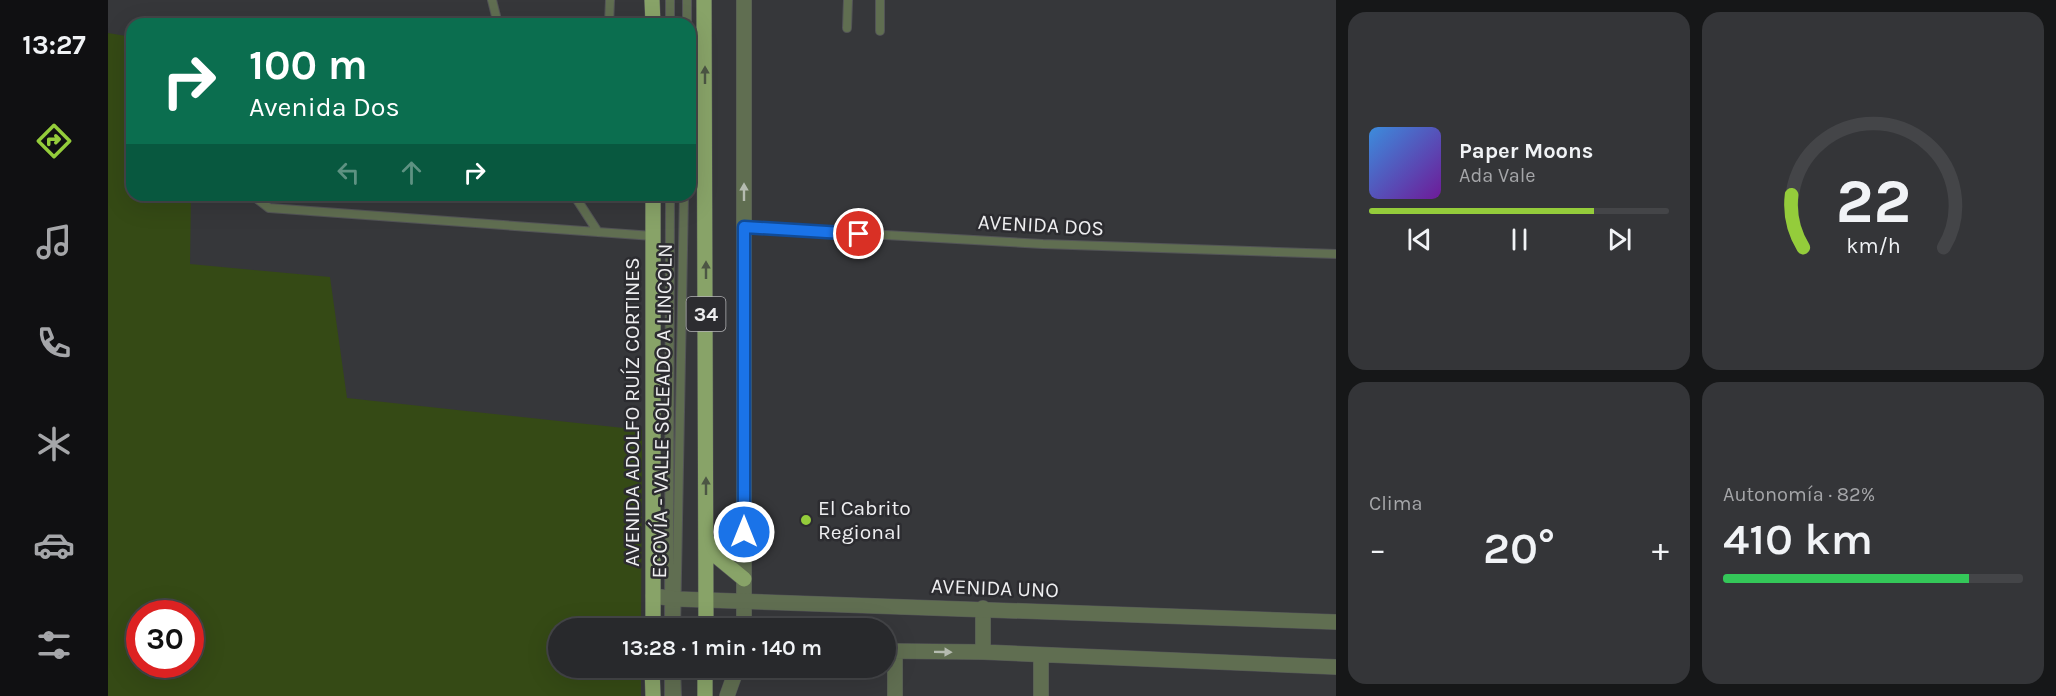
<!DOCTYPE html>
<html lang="es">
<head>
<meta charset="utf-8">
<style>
	body { margin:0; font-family:Karla,sans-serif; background:#343538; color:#f1f3f6; height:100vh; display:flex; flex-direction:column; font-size:22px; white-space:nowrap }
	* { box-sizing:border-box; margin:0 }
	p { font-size:20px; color:#a5a6a9 }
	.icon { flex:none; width:33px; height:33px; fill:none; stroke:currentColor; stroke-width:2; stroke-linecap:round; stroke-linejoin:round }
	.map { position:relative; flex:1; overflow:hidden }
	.drawer { display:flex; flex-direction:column; gap:12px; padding:12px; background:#161718; width:720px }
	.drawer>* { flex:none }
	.hud { position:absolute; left:18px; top:18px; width:570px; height:183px; border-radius:18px; box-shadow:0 6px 24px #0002,0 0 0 2px #444548; background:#0b6e4f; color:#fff; overflow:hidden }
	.speed { position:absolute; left:18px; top:600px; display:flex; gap:12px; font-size:30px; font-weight:700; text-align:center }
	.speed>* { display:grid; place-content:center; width:78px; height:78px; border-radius:50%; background:#28292c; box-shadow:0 6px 24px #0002,0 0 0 2px #444548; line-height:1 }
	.speed .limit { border:9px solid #d22; background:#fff; color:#111 }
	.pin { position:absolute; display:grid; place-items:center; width:51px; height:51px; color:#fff; margin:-26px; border:3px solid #fff; border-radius:50%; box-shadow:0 2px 6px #0007 }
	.me { position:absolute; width:66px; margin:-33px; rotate:0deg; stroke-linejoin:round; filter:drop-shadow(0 0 4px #0008) }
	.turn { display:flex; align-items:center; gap:21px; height:126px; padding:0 24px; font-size:27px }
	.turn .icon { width:78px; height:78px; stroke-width:2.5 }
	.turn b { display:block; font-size:42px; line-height:51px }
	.lanes { display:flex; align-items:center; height:57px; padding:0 24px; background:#0003; justify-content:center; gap:30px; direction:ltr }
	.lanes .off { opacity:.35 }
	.big { font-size:45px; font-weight:600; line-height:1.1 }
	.drawer .widget { flex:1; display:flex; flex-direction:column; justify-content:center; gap:9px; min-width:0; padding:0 21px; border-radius:18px; background:#343538 }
	.drawer .dial { align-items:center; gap:0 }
	.dial svg { height:156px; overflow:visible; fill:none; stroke:#444548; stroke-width:7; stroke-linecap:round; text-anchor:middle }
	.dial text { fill:#f1f3f6; stroke:none }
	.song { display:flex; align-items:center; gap:18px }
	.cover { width:72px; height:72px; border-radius:9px; background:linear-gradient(135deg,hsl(210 70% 55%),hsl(280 70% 35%)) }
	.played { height:6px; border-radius:3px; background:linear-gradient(90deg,#94cc3b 75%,#444548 75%) }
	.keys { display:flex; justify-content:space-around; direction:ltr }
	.heat { display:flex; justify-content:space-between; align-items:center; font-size:33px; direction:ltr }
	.charge { height:9px; border-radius:4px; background:linear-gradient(90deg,#34c759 82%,#444548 0) }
	.drawer .tiles { flex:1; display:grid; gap:12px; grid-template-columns:repeat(2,1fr) }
	.trip { position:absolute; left:440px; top:618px; width:348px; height:60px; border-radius:30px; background:#28292c; box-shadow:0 6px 24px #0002,0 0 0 2px #444548; font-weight:600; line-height:60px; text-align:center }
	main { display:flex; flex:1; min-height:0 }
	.tab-bar { display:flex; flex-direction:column; width:108px; justify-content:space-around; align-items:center; background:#101012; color:#a5a6a9 }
	.tab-bar .icon { width:42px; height:42px }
	.tab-bar .on { color:#94cc3b }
	.tab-bar b { font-size:27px; color:#f1f3f6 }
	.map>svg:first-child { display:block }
	.green { fill:#354a15; fill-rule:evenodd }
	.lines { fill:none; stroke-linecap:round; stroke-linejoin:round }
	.service-casing { stroke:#535457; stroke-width:10 }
	.minor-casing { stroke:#535457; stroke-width:16 }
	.tertiary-casing { stroke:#535457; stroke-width:16 }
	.primary-casing { stroke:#535457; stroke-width:16 }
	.service { stroke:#606e51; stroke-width:8 }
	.minor { stroke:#606e51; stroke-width:15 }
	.tertiary { stroke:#606e51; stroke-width:15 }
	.primary { stroke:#88a368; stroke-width:15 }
	.oneway { fill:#4c5644 }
	.oneway2 { fill:#b5bbb0 }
	.route-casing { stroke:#114b97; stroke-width:15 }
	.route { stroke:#1a73e8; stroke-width:10 }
	.poi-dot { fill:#94cc3b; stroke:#2c2c30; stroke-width:2 }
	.labels { text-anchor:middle; stroke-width:5; stroke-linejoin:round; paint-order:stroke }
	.shield { fill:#2c2c30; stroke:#b4b4b6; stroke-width:1.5 }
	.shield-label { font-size:20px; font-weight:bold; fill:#eeeef0 }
	.street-label { font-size:21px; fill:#eeeef0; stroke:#2c2c30 }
	.poi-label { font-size:21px; fill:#eeeef0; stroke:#2c2c30; text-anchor:start }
</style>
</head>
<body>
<main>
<nav class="tab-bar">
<b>13:27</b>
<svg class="icon on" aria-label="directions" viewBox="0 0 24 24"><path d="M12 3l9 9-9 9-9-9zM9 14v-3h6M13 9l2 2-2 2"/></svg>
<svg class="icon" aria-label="music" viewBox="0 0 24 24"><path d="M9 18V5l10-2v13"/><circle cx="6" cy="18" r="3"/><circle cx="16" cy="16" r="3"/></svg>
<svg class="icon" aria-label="phone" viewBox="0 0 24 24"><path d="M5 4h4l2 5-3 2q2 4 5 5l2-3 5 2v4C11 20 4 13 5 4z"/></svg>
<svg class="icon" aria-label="climate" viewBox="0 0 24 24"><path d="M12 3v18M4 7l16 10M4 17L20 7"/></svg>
<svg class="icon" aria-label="car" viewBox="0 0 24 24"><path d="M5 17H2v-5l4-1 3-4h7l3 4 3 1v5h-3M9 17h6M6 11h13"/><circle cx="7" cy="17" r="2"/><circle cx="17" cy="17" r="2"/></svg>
<svg class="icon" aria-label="filters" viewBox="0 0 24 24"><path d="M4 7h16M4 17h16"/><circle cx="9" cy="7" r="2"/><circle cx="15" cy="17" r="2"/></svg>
</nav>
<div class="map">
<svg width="1228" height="696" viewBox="0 0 1228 696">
	<rect width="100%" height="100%" fill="#36373a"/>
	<path class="green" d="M0,33L24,37V195H83L82,264L222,277L239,398L534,430L533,628H450V668H533V696H0ZM32,614H82V664H32Z"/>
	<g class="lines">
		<defs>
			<path id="service" d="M384,0L390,24
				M501,24L502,0
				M562,24V0
				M579,24V0
				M739,28L740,0
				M772,31V0
				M144,195L161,208L545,236
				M466,195L490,232
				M636,227L935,244L1228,254
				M561,628L562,195
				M568,628L576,195
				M568,668L569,696
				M561,696V668"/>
			<path id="minor" d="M636,628V0
				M777,651L875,652L1228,667
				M787,651V696
				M875,652V608
				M933,655V696
				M619,696L629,668"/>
			<path id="tertiary" d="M545,596L569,599L1228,622"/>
			<path id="primary" d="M544,0L545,24
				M596,0L598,628
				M599,540L607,555L636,579
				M545,628V195
				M544,668L545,696
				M597,696V668"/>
		</defs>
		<use href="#service" class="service-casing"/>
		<use href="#minor" class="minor-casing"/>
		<use href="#tertiary" class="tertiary-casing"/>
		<use href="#primary" class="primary-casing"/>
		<use href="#service" class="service"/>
		<use href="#minor" class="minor"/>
		<use href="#tertiary" class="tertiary"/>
		<use href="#primary" class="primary"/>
	</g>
	<defs><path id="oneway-solid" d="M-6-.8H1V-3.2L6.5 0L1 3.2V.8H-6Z" transform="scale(1.5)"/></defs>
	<g class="oneway">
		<use href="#oneway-solid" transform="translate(597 75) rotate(-90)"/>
		<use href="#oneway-solid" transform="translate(598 270) rotate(-90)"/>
		<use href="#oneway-solid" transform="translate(598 486) rotate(-90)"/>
	</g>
	<g class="oneway2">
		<use href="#oneway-solid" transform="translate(636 192) rotate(-90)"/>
		<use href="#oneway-solid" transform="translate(835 652) rotate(1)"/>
	</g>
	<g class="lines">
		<defs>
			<path id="route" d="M636,532V227L751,234"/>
		</defs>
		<use href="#route" class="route-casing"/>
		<use href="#route" class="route"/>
	</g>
	<circle class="poi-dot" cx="698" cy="520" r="6"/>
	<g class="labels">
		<rect class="shield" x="578.5" y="297" width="39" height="34" rx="4.5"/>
		<g class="shield-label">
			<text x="598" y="321">34</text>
		</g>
		<g class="street-label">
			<text transform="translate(933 225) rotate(3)" y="7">AVENIDA DOS</text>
			<text transform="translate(554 411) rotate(-89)" y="7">ECOVÍA - VALLE SOLEADO A LINCOLN</text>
			<text transform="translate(524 412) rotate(-90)" y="7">AVENIDA ADOLFO RUÍZ CORTINES</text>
			<text transform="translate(887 588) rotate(2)" y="7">AVENIDA UNO</text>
		</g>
		<g class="poi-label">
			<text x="710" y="515">El Cabrito<tspan x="710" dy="24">Regional</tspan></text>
		</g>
	</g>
</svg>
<div class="speed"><div class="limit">30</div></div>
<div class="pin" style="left:751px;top:234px;background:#d93025"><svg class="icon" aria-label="arrive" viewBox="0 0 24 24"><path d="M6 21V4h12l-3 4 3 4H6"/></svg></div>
<svg class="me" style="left:636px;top:532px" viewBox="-20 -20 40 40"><circle r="17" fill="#1a73e8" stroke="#fff" stroke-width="3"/><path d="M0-11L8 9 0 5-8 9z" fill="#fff"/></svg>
<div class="trip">13:28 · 1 min · 140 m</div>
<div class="hud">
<div class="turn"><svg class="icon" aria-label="right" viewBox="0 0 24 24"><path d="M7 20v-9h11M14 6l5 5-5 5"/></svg><div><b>100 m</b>Avenida Dos</div></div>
<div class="lanes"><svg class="icon off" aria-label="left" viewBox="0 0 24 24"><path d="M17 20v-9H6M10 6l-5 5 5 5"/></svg><svg class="icon off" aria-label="ahead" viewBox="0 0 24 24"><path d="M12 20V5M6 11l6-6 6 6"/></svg><svg class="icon" aria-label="right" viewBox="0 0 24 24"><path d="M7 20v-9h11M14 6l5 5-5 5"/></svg></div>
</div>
</div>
<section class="drawer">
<div class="tiles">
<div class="widget">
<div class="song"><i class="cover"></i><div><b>Paper Moons</b><p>Ada Vale</p></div></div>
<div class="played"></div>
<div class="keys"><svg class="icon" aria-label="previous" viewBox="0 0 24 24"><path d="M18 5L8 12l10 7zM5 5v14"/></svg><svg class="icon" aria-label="pause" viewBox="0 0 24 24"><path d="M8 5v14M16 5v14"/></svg><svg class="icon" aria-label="next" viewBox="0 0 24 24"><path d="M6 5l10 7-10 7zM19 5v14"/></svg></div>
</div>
<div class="widget dial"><svg viewBox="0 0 100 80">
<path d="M14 69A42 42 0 1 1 86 69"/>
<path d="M14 69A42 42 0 0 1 8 42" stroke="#94cc3b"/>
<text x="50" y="56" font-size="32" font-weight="700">22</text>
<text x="50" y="72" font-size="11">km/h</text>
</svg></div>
<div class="widget"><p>Clima</p>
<div class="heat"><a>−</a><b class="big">20°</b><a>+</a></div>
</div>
<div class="widget"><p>Autonomía · 82%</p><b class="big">410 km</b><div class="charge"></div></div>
</div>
</section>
</main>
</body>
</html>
